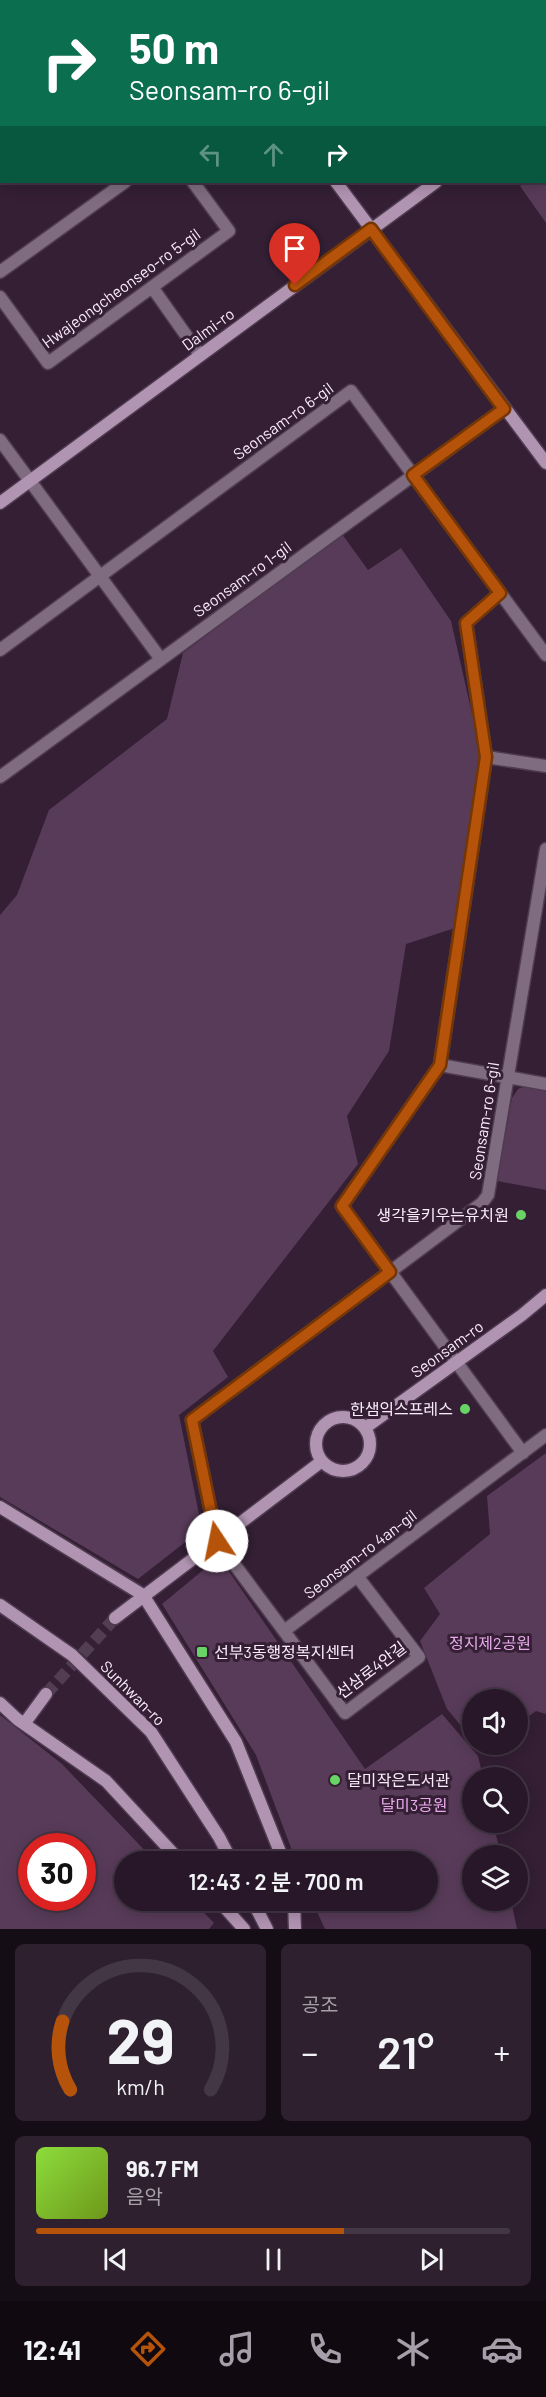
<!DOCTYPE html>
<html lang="ko">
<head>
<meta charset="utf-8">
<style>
	body { margin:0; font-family:Barlow,"Noto Sans KR",sans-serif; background:#2f2030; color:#f1f3f6; height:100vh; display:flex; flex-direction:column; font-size:22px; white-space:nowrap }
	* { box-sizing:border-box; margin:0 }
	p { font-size:20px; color:#a49fa8 }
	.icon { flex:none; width:33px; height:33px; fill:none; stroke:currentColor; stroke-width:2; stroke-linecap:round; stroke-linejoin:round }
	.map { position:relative; height:1929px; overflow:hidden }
	.sheet { display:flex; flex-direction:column; gap:15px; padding:15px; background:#150d16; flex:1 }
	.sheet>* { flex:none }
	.top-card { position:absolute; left:0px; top:0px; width:546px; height:183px; box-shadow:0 3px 15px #0003,0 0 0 2px #433645; background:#0b6e4f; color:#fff; overflow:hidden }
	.fabs { position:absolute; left:462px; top:1689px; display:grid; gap:12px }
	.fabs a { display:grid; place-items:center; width:66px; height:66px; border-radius:50%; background:#271728; box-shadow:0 3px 15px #0003,0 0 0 2px #433645; font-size:30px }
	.speed { position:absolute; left:18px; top:1833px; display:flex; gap:12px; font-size:30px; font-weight:700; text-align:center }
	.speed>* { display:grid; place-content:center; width:78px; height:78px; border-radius:50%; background:#271728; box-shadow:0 3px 15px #0003,0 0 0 2px #433645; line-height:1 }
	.speed .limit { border:9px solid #d22; background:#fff; color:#111 }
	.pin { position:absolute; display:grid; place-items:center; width:51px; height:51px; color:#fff; margin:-62px -26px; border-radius:50% 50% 50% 0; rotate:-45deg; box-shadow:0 0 6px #0007 }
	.pin .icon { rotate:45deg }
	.me { position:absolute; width:66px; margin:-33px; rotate:349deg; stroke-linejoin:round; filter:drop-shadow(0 0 4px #0008) }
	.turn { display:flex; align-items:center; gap:21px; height:126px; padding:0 30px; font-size:27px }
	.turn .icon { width:78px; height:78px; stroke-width:2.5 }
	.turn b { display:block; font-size:42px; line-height:51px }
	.lanes { display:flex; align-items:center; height:57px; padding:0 30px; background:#0003; justify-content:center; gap:30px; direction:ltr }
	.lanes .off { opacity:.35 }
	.big { font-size:45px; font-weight:600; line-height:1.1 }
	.sheet .tile { flex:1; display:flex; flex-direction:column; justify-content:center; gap:9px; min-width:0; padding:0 21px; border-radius:9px; background:#2f2030 }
	.sheet .dial { align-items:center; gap:0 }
	.dial svg { height:156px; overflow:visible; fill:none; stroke:#433645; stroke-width:7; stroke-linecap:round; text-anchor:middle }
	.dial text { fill:#f1f3f6; stroke:none }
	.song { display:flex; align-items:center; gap:18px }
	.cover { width:72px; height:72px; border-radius:9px; background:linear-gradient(135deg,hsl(90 70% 55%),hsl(80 70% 35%)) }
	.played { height:6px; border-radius:3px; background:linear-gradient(90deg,#b45309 65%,#433645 65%) }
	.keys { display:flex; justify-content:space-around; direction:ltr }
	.heat { display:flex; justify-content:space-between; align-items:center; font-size:33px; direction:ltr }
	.sheet .tiles { flex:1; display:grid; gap:15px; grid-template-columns:1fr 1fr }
	.tile:last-child { grid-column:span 2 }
	.trip { position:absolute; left:114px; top:1851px; width:324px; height:60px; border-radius:30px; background:#271728; box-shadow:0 3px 15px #0003,0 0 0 2px #433645; font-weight:600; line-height:60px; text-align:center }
	.menu { display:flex; height:96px; justify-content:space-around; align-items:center; background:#100910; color:#a49fa8 }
	.menu .icon { width:42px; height:42px }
	.menu .active { color:#b45309 }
	.menu b { font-size:27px; color:#f1f3f6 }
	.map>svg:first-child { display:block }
	.green { fill:#583b59; fill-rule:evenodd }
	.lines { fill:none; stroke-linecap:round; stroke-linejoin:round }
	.secondary-tunnel { stroke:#523e53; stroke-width:12; stroke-dasharray:12 6; stroke-linecap:butt }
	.street-casing { stroke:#503c51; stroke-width:15 }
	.secondary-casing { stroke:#503c51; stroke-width:15 }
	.street { stroke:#7f6c80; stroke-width:12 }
	.secondary { stroke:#b193b2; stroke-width:12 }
	.route-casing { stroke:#753606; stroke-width:15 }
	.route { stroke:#b45309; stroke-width:10 }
	.poi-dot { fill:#67d465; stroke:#341f35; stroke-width:2 }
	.labels { text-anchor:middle; stroke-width:6; stroke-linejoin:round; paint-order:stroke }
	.street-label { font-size:16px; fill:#faecfb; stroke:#341f35 }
	.poi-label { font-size:16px; fill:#faecfb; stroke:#341f35; text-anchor:end }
	.park-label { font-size:16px; fill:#e8a9eb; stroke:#341f35 }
</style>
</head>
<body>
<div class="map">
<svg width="546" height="1929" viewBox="0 0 546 1929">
	<rect width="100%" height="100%" fill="#341f35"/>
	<path class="green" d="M0,0H127L2,2L1,56Z
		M546,167V223L520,186L526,182H544Z
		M342,534L368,570L401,548L451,621L480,749L455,928L406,944L389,1051L347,1116L358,1164L213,1351L228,1377L179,1415L202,1529L138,1579L0,1497V915L17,895L49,810L167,719L183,653Z
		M528,1085L546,1088V1190L497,1181L512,1098L518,1089Z
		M546,1453V1714L536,1711L518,1724V1700H472V1739L447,1709L420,1641L440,1614L424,1588L490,1534L487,1496Z
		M219,1557L365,1769L442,1714L478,1756L483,1777L472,1778V1822L493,1823L501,1855L472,1856V1900L511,1901L517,1929H325L312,1901L428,1900V1862L296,1861L256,1755L162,1604Z
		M0,1715L62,1764L155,1861L124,1862V1900L193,1901L214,1923L209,1929H0ZM82,1846V1898H32V1846Z"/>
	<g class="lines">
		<path class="secondary-tunnel" d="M46,1694L115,1618"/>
		<defs>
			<path id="street" d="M350,0L351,2
				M468,0L469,2
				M195,2L197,0
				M539,2L541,0
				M0,146L2,145
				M0,272L125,182
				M152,287L200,355
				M0,297L48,363L229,231L193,182
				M0,440L160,658
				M500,593L466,623L486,757L440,1065L342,1206L523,1453
				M0,650L351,391L546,655
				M486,757L546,766
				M0,777L504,409
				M546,849L488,1195L482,1203L192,1420L217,1541L284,1631L546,1435
				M440,1065L546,1084
				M284,1631L345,1713L419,1657L357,1576"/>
			<path id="secondary" d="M203,0L204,2
				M544,102L546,101
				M336,182L546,463
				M0,503L436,182
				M316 1444a27 27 0 1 1 54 0a27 27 0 1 1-54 0Z
				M365,1428L522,1315L546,1295
				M0,1507L143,1595L236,1742L284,1862
				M0,1605L72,1655L151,1732L219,1837L232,1862
				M115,1618L322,1461
				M0,1703L17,1719L106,1781L181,1862
				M24,1724L46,1694
				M218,1900L244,1929
				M252,1900L267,1929
				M294,1900L295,1929"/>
		</defs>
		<use href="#street" class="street-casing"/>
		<use href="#secondary" class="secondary-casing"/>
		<use href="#street" class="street"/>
		<use href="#secondary" class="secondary"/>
	</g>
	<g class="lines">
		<defs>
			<path id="route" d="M217,1541L192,1420L390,1272L342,1206L440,1065L486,757L466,623L500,593L413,475L504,409L371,229L295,285"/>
		</defs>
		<use href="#route" class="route-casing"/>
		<use href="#route" class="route"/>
	</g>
	<g class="poi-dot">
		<circle cx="521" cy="1215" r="6"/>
		<circle cx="465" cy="1409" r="6"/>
		<rect x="196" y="1646" width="12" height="12" rx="3"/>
		<circle cx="335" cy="1780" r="6"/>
	</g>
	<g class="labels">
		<g class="street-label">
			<text transform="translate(121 288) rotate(-36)" y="6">Hwajeongcheonseo-ro 5-gil</text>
			<text transform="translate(208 329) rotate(-36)" y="6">Dalmi-ro</text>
			<text transform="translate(283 421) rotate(-36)" y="6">Seonsam-ro 6-gil</text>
			<text transform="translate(242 579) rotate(-36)" y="6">Seonsam-ro 1-gil</text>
			<text transform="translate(484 1121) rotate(-81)" y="6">Seonsam-ro 6-gil</text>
			<text transform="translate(447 1349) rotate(-36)" y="6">Seonsam-ro</text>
			<text transform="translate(360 1554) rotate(-37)" y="6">Seonsam-ro 4an-gil</text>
			<text transform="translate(371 1670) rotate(-37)" y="6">선삼로4안길</text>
			<text transform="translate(133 1693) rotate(45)" y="6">Sunhwan-ro</text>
		</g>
		<g class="poi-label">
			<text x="509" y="1221">생각을키우는유치원</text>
			<text x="453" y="1415">한샘익스프레스</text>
			<text x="214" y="1658" text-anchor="start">선부3동행정복지센터</text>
			<text x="347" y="1786" text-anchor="start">달미작은도서관</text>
		</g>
		<g class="park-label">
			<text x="490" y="1649">정지제2공원</text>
			<text x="414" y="1811">달미3공원</text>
		</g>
	</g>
</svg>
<div class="fabs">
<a><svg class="icon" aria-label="sound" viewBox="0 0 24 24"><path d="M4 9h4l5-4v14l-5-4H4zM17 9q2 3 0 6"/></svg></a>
<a><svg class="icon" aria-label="search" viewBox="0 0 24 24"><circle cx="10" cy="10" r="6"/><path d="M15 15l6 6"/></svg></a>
<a><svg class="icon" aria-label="layers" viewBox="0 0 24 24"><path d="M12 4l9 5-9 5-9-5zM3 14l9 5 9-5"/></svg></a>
</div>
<div class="speed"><div class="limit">30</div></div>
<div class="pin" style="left:295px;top:285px;background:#d93025"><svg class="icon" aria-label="arrive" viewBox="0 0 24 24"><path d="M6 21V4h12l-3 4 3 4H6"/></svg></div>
<svg class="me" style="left:217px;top:1541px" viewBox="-20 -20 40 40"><circle r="19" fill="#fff"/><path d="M0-13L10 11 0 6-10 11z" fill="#b45309"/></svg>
<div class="trip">12:43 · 2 분 · 700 m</div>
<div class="top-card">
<div class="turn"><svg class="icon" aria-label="right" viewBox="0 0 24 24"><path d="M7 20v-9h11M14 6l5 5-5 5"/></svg><div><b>50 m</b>Seonsam-ro 6-gil</div></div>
<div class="lanes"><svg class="icon off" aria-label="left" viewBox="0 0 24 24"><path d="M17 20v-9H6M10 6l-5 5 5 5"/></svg><svg class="icon off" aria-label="ahead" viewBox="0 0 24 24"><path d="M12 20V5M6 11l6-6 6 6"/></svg><svg class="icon" aria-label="right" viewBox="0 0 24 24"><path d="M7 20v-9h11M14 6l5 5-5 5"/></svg></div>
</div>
</div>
<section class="sheet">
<div class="tiles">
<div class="tile dial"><svg viewBox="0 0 100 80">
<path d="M14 69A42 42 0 1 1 86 69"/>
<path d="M14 69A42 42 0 0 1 10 34" stroke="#b45309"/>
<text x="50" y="56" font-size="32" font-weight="700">29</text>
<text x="50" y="72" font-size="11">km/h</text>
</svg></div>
<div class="tile"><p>공조</p>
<div class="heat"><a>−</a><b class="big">21°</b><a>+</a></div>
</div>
<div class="tile">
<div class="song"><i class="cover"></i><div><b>96.7 FM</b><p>음악</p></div></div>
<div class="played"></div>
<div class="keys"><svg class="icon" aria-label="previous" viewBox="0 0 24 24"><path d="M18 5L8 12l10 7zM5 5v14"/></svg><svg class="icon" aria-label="pause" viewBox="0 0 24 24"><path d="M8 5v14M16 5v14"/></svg><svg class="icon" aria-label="next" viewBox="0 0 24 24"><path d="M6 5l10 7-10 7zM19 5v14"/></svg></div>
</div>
</div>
</section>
<nav class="menu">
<b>12:41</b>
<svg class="icon active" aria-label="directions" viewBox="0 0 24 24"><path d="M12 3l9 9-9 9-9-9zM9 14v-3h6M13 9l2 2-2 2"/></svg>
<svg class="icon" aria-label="music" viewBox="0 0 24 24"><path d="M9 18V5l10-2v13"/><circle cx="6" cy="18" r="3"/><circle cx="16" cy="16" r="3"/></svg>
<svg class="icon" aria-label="phone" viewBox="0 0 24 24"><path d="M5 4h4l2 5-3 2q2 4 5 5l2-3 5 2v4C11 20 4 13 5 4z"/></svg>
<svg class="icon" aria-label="climate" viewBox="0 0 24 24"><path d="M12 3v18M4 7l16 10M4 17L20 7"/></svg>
<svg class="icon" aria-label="car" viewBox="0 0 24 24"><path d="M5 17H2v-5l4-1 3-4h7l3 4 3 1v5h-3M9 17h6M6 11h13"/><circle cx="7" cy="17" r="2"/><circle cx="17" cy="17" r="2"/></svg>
</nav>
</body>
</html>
